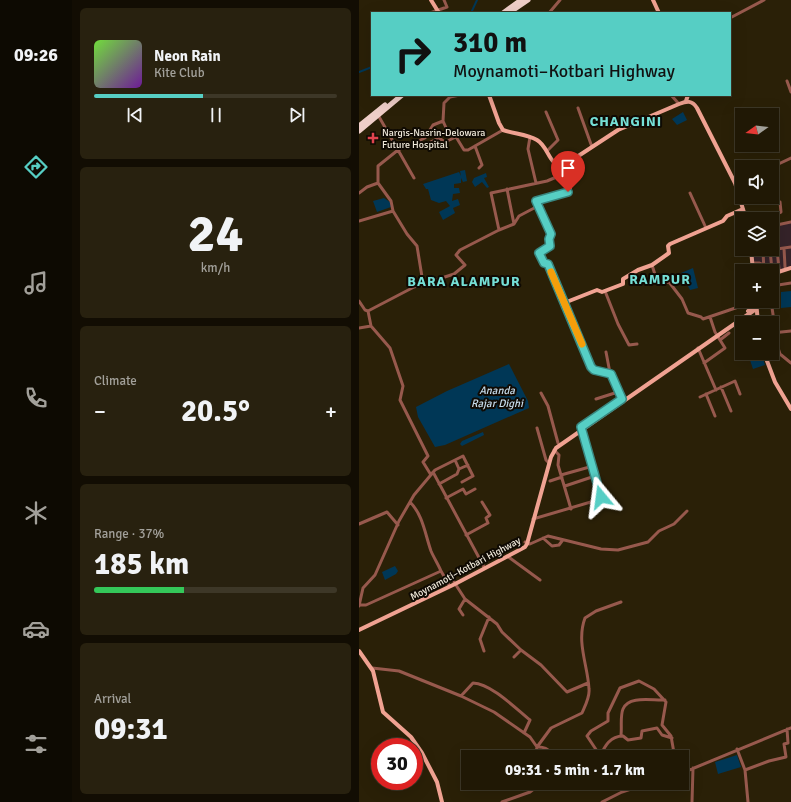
<!DOCTYPE html>
<html lang="en">
<head>
<meta charset="utf-8">
<style>
	body { margin:0; font-family:Signika,sans-serif; background:#28210f; color:#f1f3f6; height:100vh; display:flex; flex-direction:column; font-size:15px; white-space:nowrap }
	* { box-sizing:border-box; margin:0 }
	p { font-size:13px; color:#a2a09a }
	.icon { flex:none; width:22px; height:22px; fill:none; stroke:currentColor; stroke-width:2; stroke-linecap:round; stroke-linejoin:round }
	.map { position:relative; flex:1; overflow:hidden }
	.panel { display:flex; flex-direction:column; gap:8px; padding:8px; background:#120d03; width:287px }
	.panel>* { flex:none }
	.guide { position:absolute; left:12px; top:12px; width:360px; height:84px; border-radius:0px; box-shadow:0 4px 16px #0002,0 0 0 1px #3d3727; background:#56cec4; color:#111; overflow:hidden }
	.needle { width:26px; rotate:255deg }
	.buttons { position:absolute; left:376px; top:108px; display:grid; gap:8px }
	.buttons a { display:grid; place-items:center; width:44px; height:44px; border-radius:0px; background:#201805; box-shadow:0 4px 16px #0002,0 0 0 1px #3d3727; font-size:20px }
	.speed { position:absolute; left:12px; top:738px; display:flex; gap:8px; font-size:20px; font-weight:700; text-align:center }
	.speed>* { display:grid; place-content:center; width:52px; height:52px; border-radius:50%; background:#201805; box-shadow:0 4px 16px #0002,0 0 0 1px #3d3727; line-height:1 }
	.speed .limit { border:6px solid #d22; background:#fff; color:#111 }
	.pin { position:absolute; display:grid; place-items:center; width:34px; height:34px; color:#fff; margin:-41px -17px; border-radius:50% 50% 50% 0; rotate:-45deg; box-shadow:0 0 4px #0007 }
	.pin .icon { rotate:45deg }
	.me { position:absolute; width:44px; margin:-22px; rotate:344deg; stroke-linejoin:round; filter:drop-shadow(0 0 3px #0008) }
	.turn { display:flex; align-items:center; gap:14px; height:84px; padding:0 16px; font-size:18px }
	.turn .icon { width:52px; height:52px; stroke-width:2.5 }
	.turn b { display:block; font-size:28px; line-height:34px }
	.big { font-size:30px; font-weight:700; line-height:1.1 }
	.panel .card { flex:1; display:flex; flex-direction:column; justify-content:center; gap:6px; min-width:0; padding:0 14px; border-radius:6px; background:#28210f }
	.panel .dial { align-items:center; gap:0 }
	.dial b { font-size:52px; line-height:1 }
	.song { display:flex; align-items:center; gap:12px }
	.cover { width:48px; height:48px; border-radius:6px; background:linear-gradient(135deg,hsl(100 70% 55%),hsl(280 70% 35%)) }
	.played { height:4px; border-radius:2px; background:linear-gradient(90deg,#56cec4 45%,#3d3727 45%) }
	.keys { display:flex; justify-content:space-around; direction:ltr }
	.heat { display:flex; justify-content:space-between; align-items:center; font-size:22px; direction:ltr }
	.charge { height:6px; border-radius:3px; background:linear-gradient(90deg,#34c759 37%,#3d3727 0) }
	.trip { position:absolute; left:102px; top:750px; width:228px; height:40px; border-radius:0px; background:#201805; box-shadow:0 4px 16px #0002,0 0 0 1px #3d3727; font-weight:700; line-height:40px; text-align:center }
	main { display:flex; flex:1; min-height:0 }
	.menu { display:flex; flex-direction:column; width:72px; justify-content:space-around; align-items:center; background:#0d0a02; color:#a2a09a }
	.menu .icon { width:28px; height:28px }
	.menu .active { color:#56cec4 }
	.menu b { font-size:18px; color:#f1f3f6 }
	.map>svg:first-child { display:block }
	.education { fill:#352329 }
	.water { fill:#003756 }
	.lines { fill:none; stroke-linecap:round; stroke-linejoin:round }
	.canal { stroke:#003756; stroke-width:2 }
	.minor { stroke:#97594d; stroke-width:3 }
	.major { stroke:#f0a292; stroke-width:4 }
	.highway { stroke:#efcec8; stroke-width:5 }
	.route-casing { stroke:#38867f; stroke-width:10 }
	.route { stroke:#56cec4; stroke-width:7 }
	.slow { stroke:#f59e0b; stroke-width:7 }
	.health-dot { fill:#e0444e; stroke:#0f0a03; stroke-width:1.5 }
	.labels { text-anchor:middle; stroke-width:4; stroke-linejoin:round; paint-order:stroke }
	.poi-label { font-size:10px; fill:#f0e9db; stroke:#0f0a03; text-anchor:start }
	.street-label { font-size:10px; fill:#f0e9db; stroke:#0f0a03 }
	.water-label { font-size:11px; font-style:italic; fill:#c7dcec; stroke:#0f0a03 }
	.district-label { font-size:14px; font-weight:bold; letter-spacing:1px; fill:#75dfd6; stroke:#0f0a03 }
</style>
</head>
<body>
<main>
<nav class="menu">
<b>09:26</b>
<svg class="icon active" aria-label="directions" viewBox="0 0 24 24"><path d="M12 3l9 9-9 9-9-9zM9 14v-3h6M13 9l2 2-2 2"/></svg>
<svg class="icon" aria-label="music" viewBox="0 0 24 24"><path d="M9 18V5l10-2v13"/><circle cx="6" cy="18" r="3"/><circle cx="16" cy="16" r="3"/></svg>
<svg class="icon" aria-label="phone" viewBox="0 0 24 24"><path d="M5 4h4l2 5-3 2q2 4 5 5l2-3 5 2v4C11 20 4 13 5 4z"/></svg>
<svg class="icon" aria-label="climate" viewBox="0 0 24 24"><path d="M12 3v18M4 7l16 10M4 17L20 7"/></svg>
<svg class="icon" aria-label="car" viewBox="0 0 24 24"><path d="M5 17H2v-5l4-1 3-4h7l3 4 3 1v5h-3M9 17h6M6 11h13"/><circle cx="7" cy="17" r="2"/><circle cx="17" cy="17" r="2"/></svg>
<svg class="icon" aria-label="filters" viewBox="0 0 24 24"><path d="M4 7h16M4 17h16"/><circle cx="9" cy="7" r="2"/><circle cx="15" cy="17" r="2"/></svg>
</nav>
<section class="panel">
<div class="card">
<div class="song"><i class="cover"></i><div><b>Neon Rain</b><p>Kite Club</p></div></div>
<div class="played"></div>
<div class="keys"><svg class="icon" aria-label="previous" viewBox="0 0 24 24"><path d="M18 5L8 12l10 7zM5 5v14"/></svg><svg class="icon" aria-label="pause" viewBox="0 0 24 24"><path d="M8 5v14M16 5v14"/></svg><svg class="icon" aria-label="next" viewBox="0 0 24 24"><path d="M6 5l10 7-10 7zM19 5v14"/></svg></div>
</div>
<div class="card dial"><b>24</b><p>km/h</p></div>
<div class="card"><p>Climate</p>
<div class="heat"><a>−</a><b class="big">20.5°</b><a>+</a></div>
</div>
<div class="card"><p>Range · 37%</p><b class="big">185 km</b><div class="charge"></div></div>
<div class="card"><p>Arrival</p><b class="big">09:31</b></div>
</section>
<div class="map">
<svg width="432" height="802" viewBox="0 0 432 802">
	<rect width="100%" height="100%" fill="#2a2007"/>
	<path class="education" d="M432,223V267L413,272L395,271L393,249H413V227Z"/>
	<path class="water" d="M324,112L328,120L318,125L313,119Z
		M106,170L108,181L104,182L102,178V183L95,184V188H100L101,193L94,194L93,201L99,199L101,205L94,208L96,213L84,220L80,212L91,206L87,201L80,203L72,200L69,189H67L64,184L100,172L102,176L101,171Z
		M127,173L128,177L125,178L130,187L128,188L123,182L116,187L113,182L115,178Z
		M25,198L31,202L32,207L18,212L14,201Z
		M334,268L339,288L331,290L322,273Z
		M432,291V307L422,308V292Z
		M393,353H402L406,365L394,369L389,354Z
		M150,364L169,401L170,408L86,445L76,447L59,417L57,407L88,391Z
		M124,432L125,435L103,446L101,444L103,441Z
		M36,566L39,571L37,574L26,580L23,572Z
		M378,755L382,767L359,774L356,762Z"/>
	<g class="lines">
		<path class="canal" d="M112,13L118,0
			M0,72L13,67"/>
		<path class="minor" d="M71,13L88,7L85,0
			M190,13L201,0
			M371,18L405,0
			M428,81L432,92
			M101,95L91,97L85,103L84,121L88,130L94,132L105,150H109L144,130
			M312,95L320,104
			M219,108L233,147
			M187,112L199,140L188,151
			M19,115L39,150L66,138L74,125L84,121
			M171,137L169,149L177,183
			M60,141L63,146L80,138L86,142L97,137
			M116,146L123,165L120,168
			M413,167L432,158
			M19,183L32,201L34,211L48,234L58,246L64,283
			M376,183L383,180
			M148,189L155,224
			M0,193L8,187L19,183V166L39,150L55,178
			M331,193L347,228
			M179,206L160,216L155,224L140,230L132,193L188,181L207,173
			M405,219L422,212L421,202
			M0,221L34,211
			M413,226L432,222
			M425,248L426,267
			M403,249L404,251L432,247
			M418,249L420,269
			M411,250L413,270
			M404,251L405,271
			M394,263H400L405,265
			M293,265L298,281L304,283L310,282L323,299L329,313L342,317L344,319L397,301
			M413,286L432,283
			M246,291L259,324L270,345L278,344
			M0,301L6,310L9,311L55,287L95,274L106,265L97,255L101,250L140,230
			M412,301L419,348L421,354L432,363
			M205,303L232,367L235,370L252,374L263,399
			M9,311L12,326L31,348L44,386L41,400L69,456L64,462L72,475
			M0,328L12,326
			M413,333L432,331
			M361,340L370,333
			M339,348L357,390
			M247,352L251,373
			M345,363L366,348L356,332L351,317
			M362,387L372,411
			M182,393L189,406L199,443
			M347,394L356,416
			M341,397L376,381L381,394
			M237,399L259,392
			M178,428L187,460L190,463
			M195,450L200,455L199,465L212,509
			M96,460L100,469L109,465
			M74,472L125,567
			M202,475L234,466
			M191,481L203,477
			M80,484L98,474L100,469
			M206,486L236,476
			M87,498L104,489L107,494L116,489
			M51,502C64,515 66,534 72,551C75,558 79,564 82,571
			M174,519L242,499L222,427
			M0,524L28,512L39,525
			M107,535L129,523L127,518L131,515L123,502
			M184,538L193,546L200,545L203,541
			M166,542L171,544L189,536L242,549L259,550L289,542L300,531L315,524L328,511
			M148,556L181,580
			M95,582L106,599L138,624L143,632L162,650L182,665L208,692L229,683
			M1,605H7L82,571L90,585
			M0,606L4,588L16,575L40,521L55,495L76,470L104,456L114,476L103,482
			M104,615L100,609L106,599
			M125,651L121,639L130,617
			M155,657L162,650
			M13,668L40,671L102,696L135,712L171,737L178,747L192,728L223,713C226,706 231,697 230,689C229,666 217,642 226,618L237,611L262,602
			M102,696L114,683C133,684 157,709 171,720L165,733
			M262,735C263,728 261,716 264,709C270,695 294,701 306,700
			M378,749L386,770L389,802
			M176,757L178,747C187,746 191,752 198,757
			M238,757L241,756C246,746 251,736 264,736L269,740L282,738L283,731L298,728L303,735L313,738
			M242,757L228,736L232,731L249,721V713L261,688L280,681L295,689L307,702L303,725L312,736L315,753L291,754L282,757
			M386,770L410,761L427,757L425,744L429,743L428,729
			M323,773L432,728
			M143,802L171,792L176,788V783
			M243,802L263,792L290,783
			M333,802L334,768"/>
		<path class="major" d="M72,0L80,13
			M294,0L300,13
			M130,95L140,123L144,130C155,134 168,134 178,140C190,147 189,165 204,166L259,130L320,104C328,101 333,100 338,108L376,183L387,219
			M327,101L329,95
			M204,166L210,181L211,190L177,202L193,234L190,239L191,246L180,253L185,263L189,264L205,303L238,290L243,292L264,284V279L279,270L293,265L310,253L309,246L311,244L364,221L368,216L384,209
			M392,249L394,271
			M413,274L432,268
			M397,301L399,323
			M389,311L397,305
			M405,353L416,382L432,409
			M0,630L96,584L166,547L168,544L192,457L197,448L397,309
			M0,651L14,671L24,712L52,737L63,753L78,782L83,802"/>
		<path class="highway" d="M144,13L162,0
			M150,13L169,0
			M0,126L26,105
			M0,131L43,95"/>
	</g>
	<g class="lines">
		<defs>
			<path id="route" d="M209,192L177,201L192,234L190,239L191,246L180,253L185,263L189,264L232,367L235,370L252,374L263,399L222,427L242,497"/>
		</defs>
		<use href="#route" class="route-casing"/>
		<use href="#route" class="route"/>
		<path class="slow" d="M192,272L223,344"/>
	</g>
	<path class="health-dot" d="M12 132h4v4h4v4h-4v4h-4v-4h-4v-4h4z"/>
	<g class="labels">
		<g class="poi-label">
			<text x="23" y="136">Nargis-Nasrin-Delowara<tspan x="23" dy="12">Future Hospital</tspan></text>
		</g>
		<g class="street-label">
			<text transform="translate(106 568) rotate(-28)" y="4">Moynamoti–Kotbari Highway</text>
		</g>
		<g class="water-label">
			<text x="138" y="394">Ananda<tspan x="138" dy="13">Rajar Dighi</tspan></text>
		</g>
		<g class="district-label">
			<text x="267" y="126">CHANGINI</text>
			<text x="301" y="284">RAMPUR</text>
			<text x="105" y="286">BARA ALAMPUR</text>
		</g>
	</g>
</svg>
<div class="buttons">
<a><svg class="needle" viewBox="-14 -14 28 28"><path d="M0-13l5 13h-10z" fill="#e53935"/><path d="M0 13l5-13h-10z" fill="#a2a09a"/></svg></a>
<a><svg class="icon" aria-label="sound" viewBox="0 0 24 24"><path d="M4 9h4l5-4v14l-5-4H4zM17 9q2 3 0 6"/></svg></a>
<a><svg class="icon" aria-label="layers" viewBox="0 0 24 24"><path d="M12 4l9 5-9 5-9-5zM3 14l9 5 9-5"/></svg></a>
<a>+</a>
<a>−</a>
</div>
<div class="speed"><div class="limit">30</div></div>
<div class="pin" style="left:209px;top:192px;background:#d93025"><svg class="icon" aria-label="arrive" viewBox="0 0 24 24"><path d="M6 21V4h12l-3 4 3 4H6"/></svg></div>
<svg class="me" style="left:242px;top:497px" viewBox="-20 -20 40 40"><path d="M0-17L14 15 0 8-14 15z" fill="#56cec4" stroke="#fff" stroke-width="4"/></svg>
<div class="trip">09:31 · 5 min · 1.7 km</div>
<div class="guide">
<div class="turn"><svg class="icon" aria-label="right" viewBox="0 0 24 24"><path d="M7 20v-9h11M14 6l5 5-5 5"/></svg><div><b>310 m</b>Moynamoti–Kotbari Highway</div></div>
</div>
</div>
</main>
</body>
</html>
